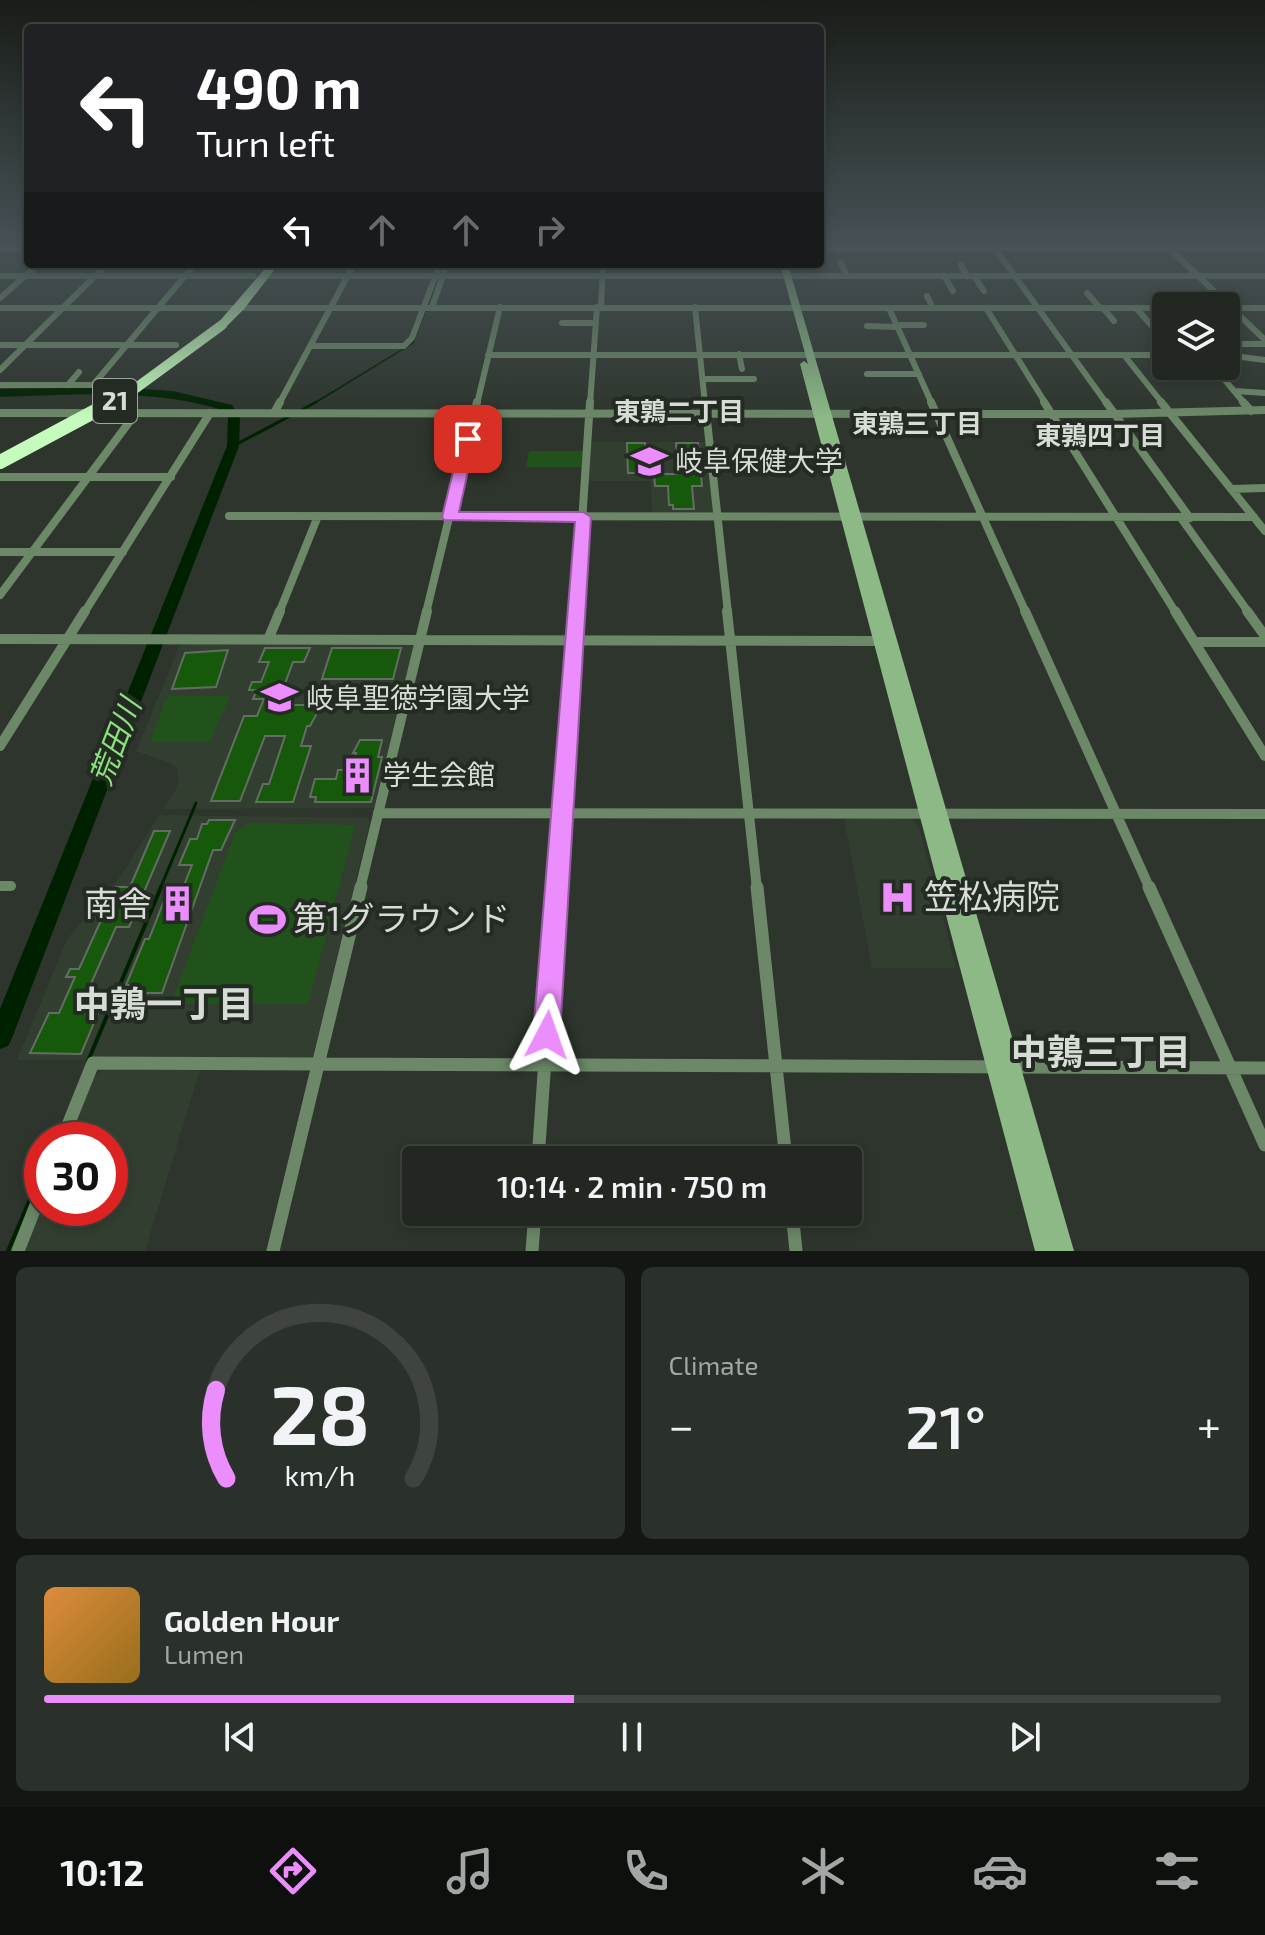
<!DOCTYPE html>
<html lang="en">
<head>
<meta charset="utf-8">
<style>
	body { margin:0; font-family:"Exo 2","Noto Sans JP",sans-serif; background:#2a302a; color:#f1f3f6; height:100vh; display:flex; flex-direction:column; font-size:30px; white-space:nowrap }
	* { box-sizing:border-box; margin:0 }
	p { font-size:26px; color:#a2a6a5 }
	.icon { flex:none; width:44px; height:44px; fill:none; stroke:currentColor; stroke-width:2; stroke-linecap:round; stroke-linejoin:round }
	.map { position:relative; height:1251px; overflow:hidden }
	.details { display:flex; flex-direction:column; gap:16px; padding:16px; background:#131612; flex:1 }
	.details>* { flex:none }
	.top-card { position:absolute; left:24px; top:24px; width:800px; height:244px; border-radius:8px; box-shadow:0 4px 12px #0003,0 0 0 2px #3f443f; background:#202124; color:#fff; overflow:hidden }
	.controls { position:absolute; left:1152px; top:292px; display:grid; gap:16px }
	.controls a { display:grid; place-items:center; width:88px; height:88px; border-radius:8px; background:#222821; box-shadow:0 4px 12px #0003,0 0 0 2px #3f443f; font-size:40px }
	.speed { position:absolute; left:24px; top:1122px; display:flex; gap:16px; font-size:40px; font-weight:700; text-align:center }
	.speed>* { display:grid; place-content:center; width:104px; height:104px; border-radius:50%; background:#222821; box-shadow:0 4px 12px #0003,0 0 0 2px #3f443f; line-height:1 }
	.speed .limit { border:12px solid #d22; background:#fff; color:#111 }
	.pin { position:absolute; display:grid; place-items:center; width:68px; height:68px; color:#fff; margin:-34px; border-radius:16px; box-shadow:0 4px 12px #0006 }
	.me { position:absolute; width:88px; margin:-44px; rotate:4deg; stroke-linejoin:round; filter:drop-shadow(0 0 6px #0008) }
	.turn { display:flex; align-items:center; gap:28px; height:168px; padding:0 40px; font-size:36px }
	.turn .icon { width:104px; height:104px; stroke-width:2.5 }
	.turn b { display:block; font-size:56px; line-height:68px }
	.lanes { display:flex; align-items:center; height:76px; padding:0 40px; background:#0003; justify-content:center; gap:40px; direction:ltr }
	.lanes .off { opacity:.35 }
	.big { font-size:60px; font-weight:600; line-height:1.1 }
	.details .widget { flex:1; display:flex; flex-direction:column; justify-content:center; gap:12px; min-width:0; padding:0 28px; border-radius:12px; background:#2a302a }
	.details .dial { align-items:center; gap:0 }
	.dial svg { height:208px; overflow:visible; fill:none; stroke:#3f443f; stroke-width:7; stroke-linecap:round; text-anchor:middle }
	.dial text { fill:#f1f3f6; stroke:none }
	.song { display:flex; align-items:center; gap:24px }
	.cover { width:96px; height:96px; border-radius:12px; background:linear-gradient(135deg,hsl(30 70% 55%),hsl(40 70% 35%)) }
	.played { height:8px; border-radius:4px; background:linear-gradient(90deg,#eb8dfc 45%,#3f443f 45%) }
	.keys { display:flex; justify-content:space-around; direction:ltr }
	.heat { display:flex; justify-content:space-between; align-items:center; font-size:44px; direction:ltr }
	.details .tiles { flex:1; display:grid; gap:16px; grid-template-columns:1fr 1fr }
	.widget:last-child { grid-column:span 2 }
	.trip { position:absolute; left:402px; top:1146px; width:460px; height:80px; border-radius:8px; background:#222821; box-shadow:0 4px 12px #0003,0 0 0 2px #3f443f; font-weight:600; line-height:80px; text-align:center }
	.tab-bar { display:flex; height:128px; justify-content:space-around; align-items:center; background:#0e100d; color:#a2a6a5 }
	.tab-bar .icon { width:56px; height:56px }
	.tab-bar .on { color:#eb8dfc }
	.tab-bar b { font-size:36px; color:#f1f3f6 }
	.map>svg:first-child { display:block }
	.built { fill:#323f30 }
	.green { fill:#22521b }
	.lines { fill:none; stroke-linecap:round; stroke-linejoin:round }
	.stream-far2 { stroke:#002100; stroke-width:2 }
	.stream-far1 { stroke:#002100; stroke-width:3 }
	.stream { stroke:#002100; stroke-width:4 }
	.river { fill:#002100; fill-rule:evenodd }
	.building { fill:#16590b; stroke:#646d63; stroke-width:2 }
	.street-far3 { stroke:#6c8868; stroke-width:6 }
	.street-far2 { stroke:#6c8868; stroke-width:8 }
	.street-far1 { stroke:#6c8868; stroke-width:10 }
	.street { stroke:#6c8868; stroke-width:13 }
	.secondary { fill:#8cb986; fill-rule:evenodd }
	.highway { fill:#c5fcbd; fill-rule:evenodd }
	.highway-bridge-far1 { stroke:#c5fcbd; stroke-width:10 }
	.highway-bridge { stroke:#c5fcbd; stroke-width:14 }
	.route { fill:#eb8dfc; stroke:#995ca4; stroke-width:2 }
	.labels { text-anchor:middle; stroke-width:8; stroke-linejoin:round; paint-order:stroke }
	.shield { fill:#232b22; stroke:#a1a7a0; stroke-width:2 }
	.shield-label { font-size:26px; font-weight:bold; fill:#d7dcd6 }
	.far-neighbourhood-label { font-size:26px; font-weight:bold; fill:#d7dcd6; stroke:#232b22 }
	.poi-label { font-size:28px; fill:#d7dcd6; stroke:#232b22; text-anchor:start }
	.water-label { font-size:30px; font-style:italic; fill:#8be17e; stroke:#232b22 }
	.near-poi-label { font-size:34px; fill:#d7dcd6; stroke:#232b22; text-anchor:start }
	.near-neighbourhood-label { font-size:36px; font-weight:bold; fill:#d7dcd6; stroke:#232b22 }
</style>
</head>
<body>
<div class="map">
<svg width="1265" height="1251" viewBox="0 0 1265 1251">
	<rect width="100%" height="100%" fill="#2d352c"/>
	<path class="built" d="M591,442H707L715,514L652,515L651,481H588Z
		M181,642L415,645L374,808L163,809L176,789L179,779L177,768L168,762L136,751Z
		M159,815L367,818L370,822L312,1059L17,1060L67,939L120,877Z
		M908,817L919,827L956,968H872L844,818Z
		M103,1070H200L145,1251H21L42,1201V1208H110V1140H67L93,1077Z"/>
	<path class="green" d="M529,451H584L583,467H526Z
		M170,696H230L210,742H150L165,701Z
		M248,823L355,825L308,1004H171L235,833Z"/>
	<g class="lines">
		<path class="stream-far2" d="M313,404L413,343L443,264"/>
		<path class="stream-far1" d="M300,411L316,402
			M233,446L290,416
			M160,889L196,803"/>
		<path class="stream" d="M88,1061L161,887
			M55,1140L60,1128
			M8,1251L42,1171"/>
		<path class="river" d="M115,387L173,391L232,405L240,418L239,446L12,1038L8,1046L0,1049V1009L227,446L228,418L223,410C150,388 75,395 0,397V389Z"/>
	</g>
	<path class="building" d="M627,443H645V473H628Z
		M676,443H698L702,486H692L694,509H673V505H669L668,486H655L654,474H678Z
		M265,648H310L304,662H293L277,705H318L316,715L310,726H307L301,746H311L293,802H256L263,784H269L285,736H265L240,801H211L244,716H257L264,699H253L257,690H249L252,682H261L269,662H259Z
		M332,648H401L393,679H322Z
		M228,650L216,687L172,689L185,653Z
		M360,740H382L378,757H382L371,802H315L316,797H310L315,779H336L338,770H351L356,753H353Z
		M209,820H235L221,850H213L162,993H134L137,985H126L145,939H149L169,888H183L192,865H179L190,839H197L202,824H207Z
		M154,831H170L129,927H116L78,1013H98L81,1054L30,1053L49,1013H59L75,977H66L70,969H79L116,887H130Z"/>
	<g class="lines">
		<path class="street-far3" d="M994,247L1107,404
			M0,248H28
			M820,248H1265
			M1169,248L1265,340
			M841,263L847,276
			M961,265L967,276
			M0,276H254
			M266,276H1265
			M944,276L953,291
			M974,276L984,291
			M1087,293L1100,308
			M927,296L933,308
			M0,298L39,264
			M432,307L447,264
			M601,307L603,264
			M695,307L705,404
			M0,308H1166
			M889,308L932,404
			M986,308L1046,404
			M1103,308L1114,321
			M1136,308L1166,342
			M1232,308H1265
			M562,323H596
			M897,325H924
			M867,326L898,327
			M1231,344H1265
			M0,345H176
			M310,346H404L412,338L440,264
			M739,354L742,369
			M488,355H1166
			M1124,355L1163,404
			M1226,355L1265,360
			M1213,366L1245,404
			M0,370L107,264
			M867,374H919
			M704,379H754
			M0,385H93L195,264
			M68,385L79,372
			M1235,391L1265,393
			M279,404L354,264
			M477,404L500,307
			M590,404L597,307"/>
		<path class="street-far2" d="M705,402L728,613
			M931,402L1026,613
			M1044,402L1176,613
			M1106,402L1190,518
			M1161,402L1265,531
			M1243,402L1251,411
			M0,413L1114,414L1265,410
			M274,413L280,402
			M0,477H171
			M1231,489L1265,488
			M229,516L1254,517
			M1181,518L1249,613
			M0,552H123
			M0,595L136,413
			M84,613L210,413
			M279,613L318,516
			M426,613L477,402
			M576,613L590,402"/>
		<path class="street-far1" d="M727,611L757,889
			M1025,611L1150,889
			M1175,611L1265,756
			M1247,611L1265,636
			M0,639L880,641
			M268,640L280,611
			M1195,642H1265
			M0,746L85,611
			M378,813L1265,814
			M0,886H11
			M360,889L427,611
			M557,889L576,611"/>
		<path class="street" d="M757,887L786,1160
			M1149,887L1265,1145
			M62,1140L93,1063L1265,1068
			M538,1160L557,887
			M792,1212L796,1251
			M18,1251L42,1190
			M273,1251L361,887
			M532,1251L535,1212"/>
		<path class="secondary" d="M780,264H788L1074,1251H1035L800,364L804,361L808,364Z"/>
		<path class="highway" d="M269,264H279L244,309L226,327H218V323Z"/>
		<path class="highway-bridge-far1" d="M108,404L132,391L222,325"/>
		<path class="highway-bridge" d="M0,462L112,402"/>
	</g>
	<linearGradient id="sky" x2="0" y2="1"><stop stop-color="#191d18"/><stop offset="0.58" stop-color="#465156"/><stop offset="1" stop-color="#465156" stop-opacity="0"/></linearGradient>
	<rect width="1265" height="419" fill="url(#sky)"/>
	<path class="route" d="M468,434L475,439L459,512H583L591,517L560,1035L556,1044L547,1047L537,1044L533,1035L575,522L444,520L442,517L461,439Z"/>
	<defs>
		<symbol id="university-bare" viewBox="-9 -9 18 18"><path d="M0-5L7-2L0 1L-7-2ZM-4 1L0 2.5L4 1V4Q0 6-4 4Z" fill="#eb8dfc" stroke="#232b22" stroke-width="2.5" paint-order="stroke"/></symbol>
		<symbol id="building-bare" viewBox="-9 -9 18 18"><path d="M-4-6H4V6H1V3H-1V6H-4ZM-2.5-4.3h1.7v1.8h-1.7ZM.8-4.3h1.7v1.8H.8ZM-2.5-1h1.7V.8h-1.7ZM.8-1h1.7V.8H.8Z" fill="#eb8dfc" stroke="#232b22" stroke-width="2.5" paint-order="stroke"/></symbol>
		<symbol id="hospital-bare" viewBox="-9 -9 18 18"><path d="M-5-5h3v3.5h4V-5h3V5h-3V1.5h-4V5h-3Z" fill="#eb8dfc" stroke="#232b22" stroke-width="2.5" paint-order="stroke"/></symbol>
		<symbol id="stadium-bare" viewBox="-9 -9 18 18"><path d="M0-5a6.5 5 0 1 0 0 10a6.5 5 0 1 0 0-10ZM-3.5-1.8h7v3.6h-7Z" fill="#eb8dfc" stroke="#232b22" stroke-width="2.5" paint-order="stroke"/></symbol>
	</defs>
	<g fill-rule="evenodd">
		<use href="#university-bare" x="624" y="436" width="51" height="51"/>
		<use href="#university-bare" x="254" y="672" width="51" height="51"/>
		<use href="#building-bare" x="332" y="750" width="51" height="51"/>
		<use href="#hospital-bare" x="872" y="872" width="51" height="51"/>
		<use href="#building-bare" x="152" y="878" width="51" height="51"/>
		<use href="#stadium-bare" x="242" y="894" width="51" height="51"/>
	</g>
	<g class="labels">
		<rect class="shield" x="93" y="379" width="44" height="44" rx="6"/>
		<g class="shield-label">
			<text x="115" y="410">21</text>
		</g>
		<g class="far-neighbourhood-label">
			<text x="679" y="421">東鶉二丁目</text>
			<text x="917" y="433">東鶉三丁目</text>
			<text x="1100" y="445">東鶉四丁目</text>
		</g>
		<g class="poi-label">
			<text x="675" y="471">岐阜保健大学</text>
			<text x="306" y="708">岐阜聖徳学園大学</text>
			<text x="383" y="785">学生会館</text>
		</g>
		<g class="water-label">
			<text transform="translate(116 742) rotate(-69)" y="10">荒田川</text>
		</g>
		<g class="near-poi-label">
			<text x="924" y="909">笠松病院</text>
			<text x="152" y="916" text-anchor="end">南舎</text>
			<text x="293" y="931">第1グラウンド</text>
		</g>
		<g class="near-neighbourhood-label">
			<text x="164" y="1017">中鶉一丁目</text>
			<text x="1101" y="1065">中鶉三丁目</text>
		</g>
	</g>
</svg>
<div class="controls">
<a><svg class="icon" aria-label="layers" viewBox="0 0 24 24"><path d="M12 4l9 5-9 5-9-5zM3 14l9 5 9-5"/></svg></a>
</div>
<div class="speed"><div class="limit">30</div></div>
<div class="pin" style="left:468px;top:439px;background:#d93025"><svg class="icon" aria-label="arrive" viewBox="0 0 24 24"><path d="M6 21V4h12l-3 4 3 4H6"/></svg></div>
<svg class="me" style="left:547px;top:1035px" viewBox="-20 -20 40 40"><path d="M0-17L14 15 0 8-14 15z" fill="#eb8dfc" stroke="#fff" stroke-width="4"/></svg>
<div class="trip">10:14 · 2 min · 750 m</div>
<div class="top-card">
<div class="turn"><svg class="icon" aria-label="left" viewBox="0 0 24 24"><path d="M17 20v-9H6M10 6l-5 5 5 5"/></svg><div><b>490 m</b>Turn left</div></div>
<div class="lanes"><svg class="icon" aria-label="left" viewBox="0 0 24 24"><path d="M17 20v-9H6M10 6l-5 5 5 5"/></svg><svg class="icon off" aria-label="ahead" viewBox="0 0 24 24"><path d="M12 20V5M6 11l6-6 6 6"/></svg><svg class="icon off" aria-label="ahead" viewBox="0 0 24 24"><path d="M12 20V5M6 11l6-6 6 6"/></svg><svg class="icon off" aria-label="right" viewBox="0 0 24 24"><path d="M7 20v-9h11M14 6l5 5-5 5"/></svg></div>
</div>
</div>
<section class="details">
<div class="tiles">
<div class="widget dial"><svg viewBox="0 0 100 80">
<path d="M14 69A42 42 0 1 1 86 69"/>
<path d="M14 69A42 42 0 0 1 10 35" stroke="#eb8dfc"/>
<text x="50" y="56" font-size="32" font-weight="700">28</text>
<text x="50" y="72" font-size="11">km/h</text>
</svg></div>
<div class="widget"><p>Climate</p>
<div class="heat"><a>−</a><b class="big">21°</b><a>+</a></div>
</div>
<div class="widget">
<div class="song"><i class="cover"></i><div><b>Golden Hour</b><p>Lumen</p></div></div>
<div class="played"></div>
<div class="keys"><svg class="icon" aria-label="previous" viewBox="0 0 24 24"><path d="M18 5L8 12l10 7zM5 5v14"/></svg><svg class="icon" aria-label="pause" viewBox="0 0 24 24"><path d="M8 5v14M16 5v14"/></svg><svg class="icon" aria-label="next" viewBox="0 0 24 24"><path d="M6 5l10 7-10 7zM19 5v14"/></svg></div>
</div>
</div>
</section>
<nav class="tab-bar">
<b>10:12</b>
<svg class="icon on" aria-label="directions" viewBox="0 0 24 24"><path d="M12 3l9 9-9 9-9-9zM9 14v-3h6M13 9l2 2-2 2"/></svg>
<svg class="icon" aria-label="music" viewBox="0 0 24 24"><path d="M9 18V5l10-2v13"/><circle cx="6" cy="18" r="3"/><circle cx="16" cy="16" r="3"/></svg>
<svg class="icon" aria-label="phone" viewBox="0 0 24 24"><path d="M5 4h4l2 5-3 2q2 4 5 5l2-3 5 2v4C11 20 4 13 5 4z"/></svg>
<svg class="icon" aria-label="climate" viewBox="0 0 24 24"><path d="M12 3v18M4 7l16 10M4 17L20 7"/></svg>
<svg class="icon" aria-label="car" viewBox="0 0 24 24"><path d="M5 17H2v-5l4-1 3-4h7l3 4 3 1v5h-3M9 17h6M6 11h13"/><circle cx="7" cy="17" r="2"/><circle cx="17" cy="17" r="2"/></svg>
<svg class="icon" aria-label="filters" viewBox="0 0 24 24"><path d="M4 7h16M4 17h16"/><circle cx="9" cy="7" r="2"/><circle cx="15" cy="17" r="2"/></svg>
</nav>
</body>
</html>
